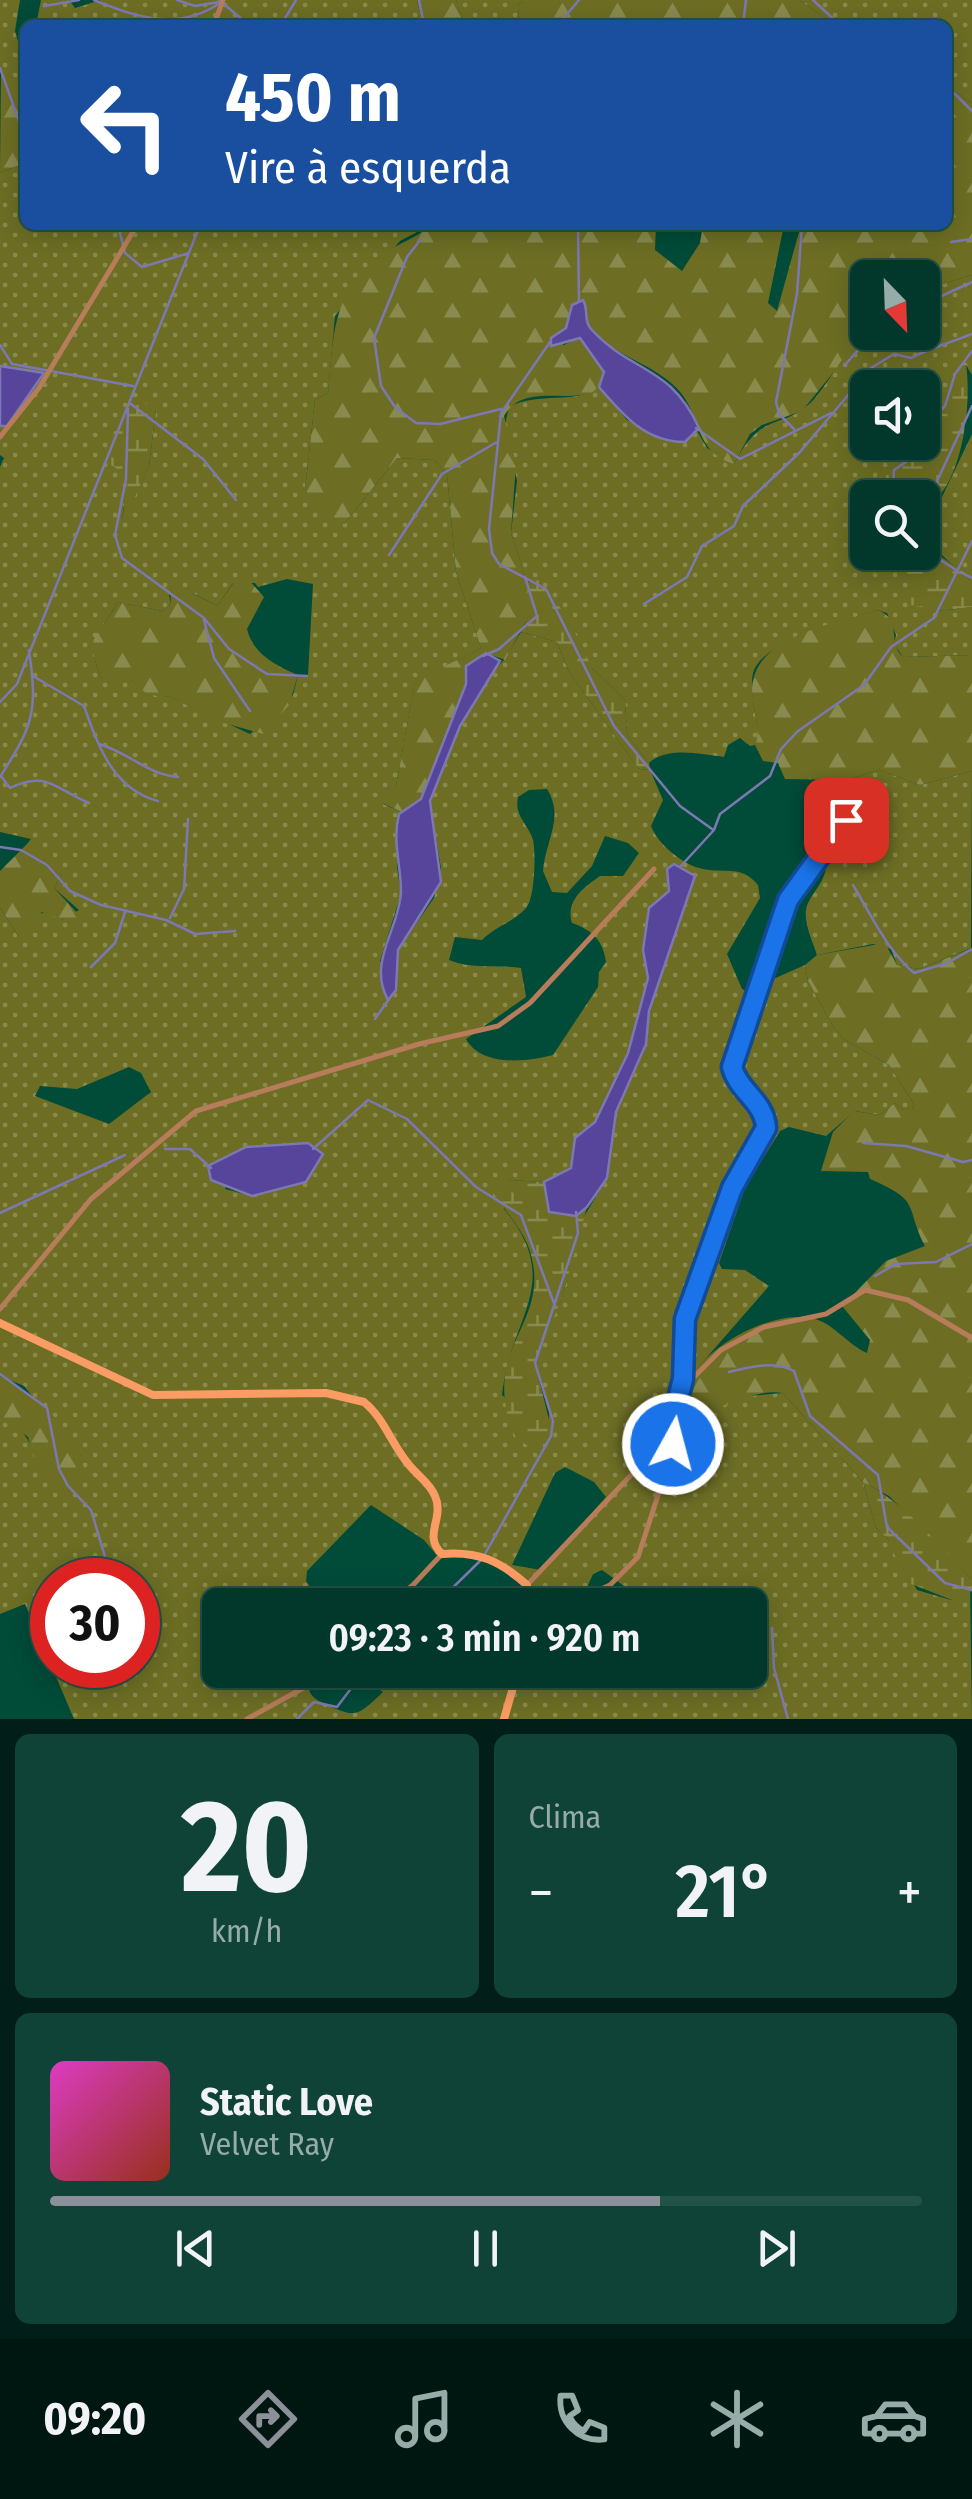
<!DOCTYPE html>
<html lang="pt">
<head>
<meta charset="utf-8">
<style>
	body { margin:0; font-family:"Fira Sans Condensed",sans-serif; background:#0f4337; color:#f1f3f6; height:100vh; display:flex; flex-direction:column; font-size:38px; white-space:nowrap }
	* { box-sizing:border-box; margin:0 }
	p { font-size:32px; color:#96aca9 }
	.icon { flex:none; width:55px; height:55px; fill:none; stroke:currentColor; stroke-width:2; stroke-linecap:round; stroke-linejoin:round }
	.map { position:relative; height:1719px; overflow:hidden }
	.drawer { display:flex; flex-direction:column; gap:15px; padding:15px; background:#011f18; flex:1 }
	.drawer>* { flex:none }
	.top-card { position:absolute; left:20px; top:20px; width:932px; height:210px; border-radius:15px; box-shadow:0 5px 25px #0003,0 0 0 2px #235247; background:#1a4fa0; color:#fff; overflow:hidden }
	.needle { width:65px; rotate:157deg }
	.buttons { position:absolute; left:850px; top:260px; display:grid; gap:20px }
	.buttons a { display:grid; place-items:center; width:90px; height:90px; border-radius:15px; background:#01382b; box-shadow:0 5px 25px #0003,0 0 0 2px #235247; font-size:50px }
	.speed { position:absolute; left:30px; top:1558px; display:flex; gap:20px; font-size:50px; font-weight:700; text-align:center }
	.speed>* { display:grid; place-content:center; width:130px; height:130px; border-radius:50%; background:#01382b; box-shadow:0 5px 25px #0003,0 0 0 2px #235247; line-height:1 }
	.speed .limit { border:15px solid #d22; background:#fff; color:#111 }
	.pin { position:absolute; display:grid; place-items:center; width:85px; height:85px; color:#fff; margin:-42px; border-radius:20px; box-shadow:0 5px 15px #0006 }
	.me { position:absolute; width:110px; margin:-55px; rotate:7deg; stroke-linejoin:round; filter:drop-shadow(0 0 8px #0008) }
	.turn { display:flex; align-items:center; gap:35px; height:210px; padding:0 40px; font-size:45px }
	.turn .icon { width:130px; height:130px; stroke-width:2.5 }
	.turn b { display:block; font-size:70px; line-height:85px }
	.big { font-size:75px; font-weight:600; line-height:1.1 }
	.drawer .card { flex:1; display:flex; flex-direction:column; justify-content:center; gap:15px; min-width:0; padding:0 35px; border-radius:15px; background:#0f4337 }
	.drawer .dial { align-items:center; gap:0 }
	.dial b { font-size:130px; line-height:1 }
	.song { display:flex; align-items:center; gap:30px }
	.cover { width:120px; height:120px; border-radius:15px; background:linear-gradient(135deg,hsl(310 70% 55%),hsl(10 70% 35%)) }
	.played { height:10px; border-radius:5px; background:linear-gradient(90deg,#8c9099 70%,#235247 70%) }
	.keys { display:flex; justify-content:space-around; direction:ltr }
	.heat { display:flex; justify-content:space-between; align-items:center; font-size:55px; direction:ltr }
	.drawer .tiles { flex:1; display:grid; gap:15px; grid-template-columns:1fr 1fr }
	.card:last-child { grid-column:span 2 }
	.trip { position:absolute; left:202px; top:1588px; width:565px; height:100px; border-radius:15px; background:#01382b; box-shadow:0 5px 25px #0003,0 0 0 2px #235247; font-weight:600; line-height:100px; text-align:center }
	.dock { display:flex; height:160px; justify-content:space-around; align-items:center; background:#001611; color:#96aca9 }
	.dock .icon { width:70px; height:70px }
	.dock .current { color:#8c9099 }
	.dock b { font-size:45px; color:#f1f3f6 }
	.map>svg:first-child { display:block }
	.grass { fill:url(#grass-dots); fill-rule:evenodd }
	.forest { fill:url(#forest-firs) }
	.wetland { fill:url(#wetland-marsh) }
	.water { fill:#57449b; stroke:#7c78b2; stroke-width:2.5 }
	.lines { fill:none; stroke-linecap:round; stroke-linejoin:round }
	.stream { stroke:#7c78b2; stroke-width:2.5 }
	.street { stroke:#b77c5a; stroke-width:5 }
	.secondary { stroke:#fa9c64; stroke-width:8 }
	.route-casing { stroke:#114b97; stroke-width:25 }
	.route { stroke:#1a73e8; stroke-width:18 }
</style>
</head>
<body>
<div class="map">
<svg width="972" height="1719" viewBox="0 0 972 1719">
	<defs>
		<pattern id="grass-dots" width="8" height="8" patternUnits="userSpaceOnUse" patternTransform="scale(2.5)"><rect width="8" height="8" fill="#6d6e24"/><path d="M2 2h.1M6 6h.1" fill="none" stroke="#888a4e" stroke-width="1.8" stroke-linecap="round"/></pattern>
		<pattern id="forest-firs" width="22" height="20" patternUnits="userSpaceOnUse" patternTransform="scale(2.5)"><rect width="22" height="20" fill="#6d6e24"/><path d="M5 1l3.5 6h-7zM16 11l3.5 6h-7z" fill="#888a4e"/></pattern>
		<pattern id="wetland-marsh" width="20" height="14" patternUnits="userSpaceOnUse" patternTransform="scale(2.5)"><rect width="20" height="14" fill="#6d6e24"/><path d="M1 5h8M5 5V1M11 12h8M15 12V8" fill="none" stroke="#888a4e"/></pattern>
	</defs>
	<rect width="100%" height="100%" fill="#014b39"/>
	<path class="grass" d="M0,0H20L15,31L19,45L25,48V75L17,81L0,71Z
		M41,0H69L75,8L101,0H417L423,25H36Z
		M456,0H523L518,5L519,25H464Z
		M799,0H972V103L948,87V25H836Z
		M17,166L25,169V225H430L400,241L335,316L328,393L315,400L305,489L344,524L397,458L435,460L447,474L456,572L481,648L415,682L396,786L383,804L402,812L397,866L401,894L380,961L396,990L398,950L434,898L441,868L430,801L460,726L487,677L505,659L521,632L557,642L569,672L639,769L650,770L663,800L651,826C657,843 681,863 699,868C722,875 740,863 758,885L760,898L727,954L742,989L746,991L805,965L808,981L834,1028L845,1040L889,1065L914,1104L912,1110H903L895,1103L879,1115L855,1111L826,1136L789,1127L780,1131L745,1188L719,1263L722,1269L745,1270L769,1286L687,1380L683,1391L726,1404L738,1397L783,1393L863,1482L876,1528L888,1539L917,1590L951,1600L970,1588L972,1719H74L25,1604L0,1614V1416L19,1427L32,1446L81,1456L24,1386L0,1376V907L18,936L35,915L49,911L63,920L79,910L54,888L62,874L27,844L31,839L0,832V467L4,458L0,455V427L8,425L44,374L0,366V173ZM156,409L149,466L123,521C121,505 131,487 126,474ZM287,579L313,584L308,675H298L293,695L250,734L171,697L148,694L130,679H102C84,637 97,639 118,602L162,611L171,604L169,595L193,593L217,606L233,583H255L258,587ZM547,789C565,818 545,841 543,871L552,892L567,893L592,866L605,836L628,843L639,853L623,876H600C584,887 565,901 572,923C592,930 603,940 606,962L599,972L598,987L553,1055C527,1062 481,1067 466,1039L526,997L521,968C495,964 474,970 449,960L455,937L482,940C495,927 515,921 526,908C535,899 536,852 533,840C528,823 514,817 518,797L529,790ZM694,876L649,1011L646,1044L616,1112L607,1178L582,1220L562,1298L537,1352L535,1364L549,1413V1433L502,1395C509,1318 566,1283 504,1209L507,1180L544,1182L571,1168L580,1133L595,1122L628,1053L648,978L643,950L669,891V879ZM129,1067L141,1073L151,1092L109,1124L35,1096L40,1086L77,1089ZM304,1143L318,1159L306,1182L252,1196L225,1189L246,1147ZM565,1467L594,1482L606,1497L541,1570L512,1565L555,1473ZM371,1505L424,1540L440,1559C474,1549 502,1566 527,1589V1605H559L584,1594L593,1574L602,1570L631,1591L630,1605H750V1670H372L364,1678L383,1692C359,1714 358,1719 329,1706C320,1701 314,1700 309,1691L338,1670H220V1605H343L316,1595L306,1581L307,1571ZM52,1580H138V1665H52Z
		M972,275V375L966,365L923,427L922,388H868V442L922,443V447L916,458L884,478L898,497L868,498V552L911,553L909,557L938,611L972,607V655L903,657L894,644L896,635L887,613L877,610C845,622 763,639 753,673C749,690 757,719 759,736L755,745L750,746L740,738L728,745L724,757C702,754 666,746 649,763L627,735L625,700L592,668L531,580L527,582L511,533L517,481L505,424L509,407C539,391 576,405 599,387L627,420L685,442L696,429L707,448L734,464C763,407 785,432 815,398C835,374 848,345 867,320L868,332H922L923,290Z
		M972,434V578C945,562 923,541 922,508L941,499Z
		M879,770L920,785L972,771L971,948L919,969L897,965L891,949L873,944L817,955C813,942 802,920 807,906C814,888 824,886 827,862L821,857L862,813L834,794L846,780Z"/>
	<path class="forest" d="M417,0H456L464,25H423Z
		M523,0H799L836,25H519L518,5Z
		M1,71L17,80L25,75V118L20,113L25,169L17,166L0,173Z
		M948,87L972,103V275L923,290L922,278H868L867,320L836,369L802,411L762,425L750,434L734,464C695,452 702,420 681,393C656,362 608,357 586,321H569L566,328L551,338L564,345L579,337L604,372L599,387L591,393C564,402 522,384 504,416L516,464L511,533L532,597L530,614L505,660L486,653L466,666V684L421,799L402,812L382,803L386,792L396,786L415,681L481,648L456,572L447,474L435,460L397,458L344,524L319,513L305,489L315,400L328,393C334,333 331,293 383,254C398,243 418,238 430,225H656L655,250L682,271L700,243L703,225H784L768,303L777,311L801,225H948Z
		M237,578H247L264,597L247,629C253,654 275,665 298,675L289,705L263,734L217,721L171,697L148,695L130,679H102C83,633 96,642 118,602L162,611L171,604L170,588L181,587L217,606Z
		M877,610C904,619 886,642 903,657L972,655V771L920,785L879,770L846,780L785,779L778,763L763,761L755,745C762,730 752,708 752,690C753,635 834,625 877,610Z
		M27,844L54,859L62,874L54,888L80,916L72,923L42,912L18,936L0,907V871Z
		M885,943L897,965L919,969L972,948V1579L889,1496L863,1482L783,1393C751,1387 719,1416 692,1408L683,1394C694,1351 772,1307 815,1319C835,1325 847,1344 867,1353L870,1340L842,1306L886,1261L925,1246C904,1205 923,1202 870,1179L868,1172L821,1171L833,1132L854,1111L879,1115L895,1103L903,1110H912L914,1104L889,1065L845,1040L834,1028L808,981L805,965L817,955Z
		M0,1376C32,1390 112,1459 74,1494L39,1472L28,1437L0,1416Z"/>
	<path class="wetland" d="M966,365C972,401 963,492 923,508L922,498L898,497L884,478L895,458L920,454L923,427L955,376L954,368Z
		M138,399L156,409L149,466L123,523C122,508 129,483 126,474L101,459L126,407Z
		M924,519L940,556L972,578V607L938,611L911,605L907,575L911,553L922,552Z
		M539,580L568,618L592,668L625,700L627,735L649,763L650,770L639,769L569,672L557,642L521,632L530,613L527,582Z
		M507,1180L544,1182L547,1193L575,1216L587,1207L562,1298L535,1363L554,1440L533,1448L517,1440C476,1351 548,1328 532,1259C527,1233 506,1213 492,1191Z
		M863,1482C906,1503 938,1545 972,1579V1591L952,1600L906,1582L888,1539L876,1528Z"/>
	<path class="water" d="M583,300C589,310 583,320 591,329C632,374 670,364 699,428L685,442C645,442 623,415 599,387L604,372L580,338L551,346V338L566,328L572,305Z
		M0,366L44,373L7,426H0Z
		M486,653L500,661L460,726L430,801L441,882L398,950L396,990L388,1000C367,962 399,930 401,892C401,864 392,842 399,814L421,799L466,684V666Z
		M674,864L695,876L649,1011L646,1044L616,1112L607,1178L587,1207L576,1216L549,1212L544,1182L571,1168L575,1138L595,1122L628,1053L648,978L643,950L649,908L669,891L667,869Z
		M308,1143L323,1154L306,1182L252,1196L211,1180L208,1166L246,1147Z"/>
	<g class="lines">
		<path class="stream" d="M94,0C137,18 179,31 220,3
			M177,0L195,6L219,2
			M219,0L249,25
			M419,0L424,25
			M813,0L840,25
			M44,6L79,0
			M281,25L296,0
			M558,25L579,0
			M743,25L746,0
			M0,68L25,138
			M948,87L972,111
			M118,225L125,253L142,267L189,253
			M578,225L579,301
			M421,239L407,257L374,338L381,386L395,407L416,423L440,424L501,409
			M951,242L972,239
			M922,305L972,282
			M550,342L501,413L489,529L492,553L499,564L546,589L614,726L680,806L712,829
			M0,345L12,364L133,386
			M845,365L874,332
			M131,404L203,459L236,500
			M128,409L126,479L115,535L122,558L204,618L229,649L267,674L307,676
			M696,428L740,459L831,413
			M794,429L779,414L776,402L797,294L802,225
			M899,498L893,487L894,470L919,453L928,423L945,406L955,374L972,351
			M925,507L972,406
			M922,548L956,570
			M389,555L442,474L497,442
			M960,572L972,578
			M644,604L687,577L702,546L734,526L743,506L800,452L871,368L894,354L911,358C932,347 950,343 972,334
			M204,620L214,658L250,711
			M483,656L499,649L537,616L525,577
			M33,676L84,706C98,746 113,789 158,801
			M0,702L17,684L200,225
			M99,744C128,752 146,774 178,777
			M1,776L10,788C47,770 55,789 89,803
			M0,777C33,725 38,713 29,650
			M0,847L21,850L47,865L70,891L101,905L166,920L195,934L235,931
			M680,867L714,830L720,814L770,776L781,749L798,731L864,685L891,647L934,618L972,541
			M853,885C871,915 887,950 914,973L947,963L972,949
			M170,918L184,889L188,819
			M91,967L115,943L125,912
			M375,1019L389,999
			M863,1143L906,1146L963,1162L972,1160
			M165,1149H190L211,1168
			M313,1149L368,1100L407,1119L476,1187L521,1215L555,1306
			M0,1213L125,1155
			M875,1276L896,1264L936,1262L972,1244
			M729,1372C749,1367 775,1360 794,1371L810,1416L878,1475L887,1527L945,1583L972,1590
			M0,1374L47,1408L59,1469L68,1486L91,1510L112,1580
			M485,1554L551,1436L553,1421L535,1363L578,1233L576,1212
			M435,1605L480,1561
			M772,1628L774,1668L788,1719
			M297,1719L314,1702L337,1707L365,1670"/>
		<path class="street" d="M214,25L223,0
			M0,437L39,388L137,225
			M0,1309L91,1199L196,1111L419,1044L498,1026L530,1003L654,869
			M674,1425L691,1380L721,1350L764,1327L826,1314L865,1290L908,1300L972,1338
			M527,1585L669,1435
			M386,1605L413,1585L442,1554
			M564,1605L610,1585L638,1557L673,1449L669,1435L683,1379L685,1319L732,1188L766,1128C765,1102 738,1091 733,1067L788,900L846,820
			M247,1719L336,1670"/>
		<path class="secondary" d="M0,1323L153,1395L326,1393L364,1402C385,1419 392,1446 410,1466C418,1476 430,1483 435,1496C445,1519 422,1535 442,1554C479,1551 500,1561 527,1585L529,1605
			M504,1719L518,1670"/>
	</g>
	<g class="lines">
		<defs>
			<path id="route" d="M673,1444L669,1435L683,1379L685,1319L732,1188L766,1128C765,1102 738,1091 732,1067L788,900L846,820"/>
		</defs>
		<use href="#route" class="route-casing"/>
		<use href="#route" class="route"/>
	</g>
</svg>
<div class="buttons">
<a><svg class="needle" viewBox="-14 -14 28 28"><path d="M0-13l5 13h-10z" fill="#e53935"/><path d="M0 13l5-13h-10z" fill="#96aca9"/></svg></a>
<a><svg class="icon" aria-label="sound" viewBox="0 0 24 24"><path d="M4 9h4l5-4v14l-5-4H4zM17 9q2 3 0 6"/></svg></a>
<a><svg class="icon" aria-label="search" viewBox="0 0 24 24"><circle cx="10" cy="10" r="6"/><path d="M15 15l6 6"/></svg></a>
</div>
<div class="speed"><div class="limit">30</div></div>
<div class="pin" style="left:846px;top:820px;background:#d93025"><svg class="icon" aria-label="arrive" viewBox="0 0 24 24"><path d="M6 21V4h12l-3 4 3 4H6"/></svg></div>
<svg class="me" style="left:673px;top:1444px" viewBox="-20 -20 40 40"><circle r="17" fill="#1a73e8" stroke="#fff" stroke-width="3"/><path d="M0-11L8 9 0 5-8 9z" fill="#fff"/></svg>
<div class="trip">09:23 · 3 min · 920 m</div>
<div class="top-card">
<div class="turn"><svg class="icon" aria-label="left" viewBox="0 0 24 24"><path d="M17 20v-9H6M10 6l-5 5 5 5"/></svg><div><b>450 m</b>Vire à esquerda</div></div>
</div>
</div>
<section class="drawer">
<div class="tiles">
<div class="card dial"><b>20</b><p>km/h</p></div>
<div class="card"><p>Clima</p>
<div class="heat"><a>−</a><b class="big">21°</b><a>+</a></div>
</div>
<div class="card">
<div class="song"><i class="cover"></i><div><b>Static Love</b><p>Velvet Ray</p></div></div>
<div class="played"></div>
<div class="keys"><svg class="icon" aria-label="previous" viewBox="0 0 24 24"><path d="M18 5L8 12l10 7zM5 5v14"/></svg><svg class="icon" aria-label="pause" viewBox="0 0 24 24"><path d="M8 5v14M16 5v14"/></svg><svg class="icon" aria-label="next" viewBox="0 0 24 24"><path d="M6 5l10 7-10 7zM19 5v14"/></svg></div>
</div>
</div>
</section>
<nav class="dock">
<b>09:20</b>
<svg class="icon current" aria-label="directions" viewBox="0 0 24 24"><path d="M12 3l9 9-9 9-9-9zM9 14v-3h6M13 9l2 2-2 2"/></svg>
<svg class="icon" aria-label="music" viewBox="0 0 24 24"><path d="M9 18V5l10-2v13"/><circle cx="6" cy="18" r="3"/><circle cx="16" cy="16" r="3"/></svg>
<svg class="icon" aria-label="phone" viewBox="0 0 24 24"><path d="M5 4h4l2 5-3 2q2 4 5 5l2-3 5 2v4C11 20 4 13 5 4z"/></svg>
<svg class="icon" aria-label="climate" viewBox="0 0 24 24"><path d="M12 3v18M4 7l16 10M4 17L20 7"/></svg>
<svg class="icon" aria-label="car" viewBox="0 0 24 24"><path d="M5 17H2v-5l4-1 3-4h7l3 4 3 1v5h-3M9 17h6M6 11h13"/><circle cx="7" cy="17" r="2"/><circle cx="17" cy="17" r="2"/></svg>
</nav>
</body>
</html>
